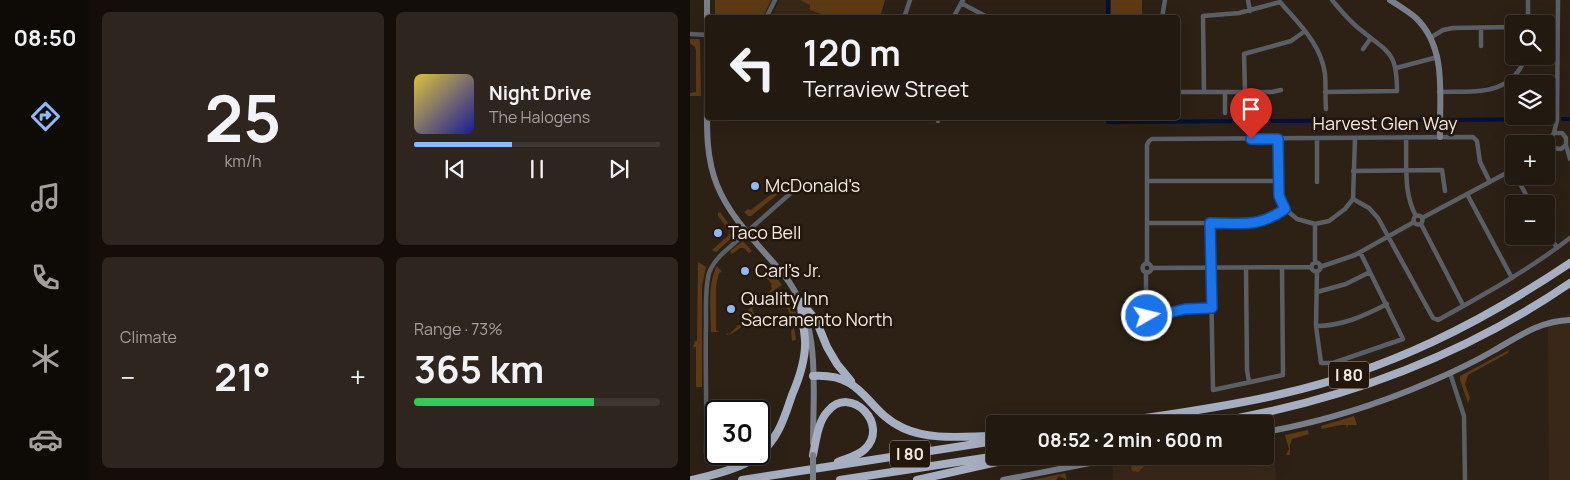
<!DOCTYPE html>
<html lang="en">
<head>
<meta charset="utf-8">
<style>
	body { margin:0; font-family:Manrope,sans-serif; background:#2e261e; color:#f1f3f6; height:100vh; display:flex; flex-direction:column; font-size:19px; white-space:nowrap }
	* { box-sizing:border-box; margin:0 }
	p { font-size:16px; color:#a2a09f }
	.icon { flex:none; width:28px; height:28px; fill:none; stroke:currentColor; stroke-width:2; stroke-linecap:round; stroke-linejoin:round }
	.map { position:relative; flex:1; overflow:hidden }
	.drawer { display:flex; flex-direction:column; gap:12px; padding:12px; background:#130e09; width:600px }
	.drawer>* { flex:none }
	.hud { position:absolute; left:15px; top:15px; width:475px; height:105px; border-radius:5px; box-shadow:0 5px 20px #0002,0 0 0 1px #3f3830; background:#221910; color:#f1f3f6; overflow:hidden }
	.tools { position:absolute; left:815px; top:15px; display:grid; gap:10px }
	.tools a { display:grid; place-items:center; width:50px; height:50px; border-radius:5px; background:#221910; box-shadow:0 5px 20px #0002,0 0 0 1px #3f3830; font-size:25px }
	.speed { position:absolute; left:15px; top:400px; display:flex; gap:10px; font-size:25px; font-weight:700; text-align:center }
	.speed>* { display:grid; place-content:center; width:65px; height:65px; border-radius:50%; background:#221910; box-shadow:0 5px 20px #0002,0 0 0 1px #3f3830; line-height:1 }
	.speed .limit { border:2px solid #111; border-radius:8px; background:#fff; color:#111 }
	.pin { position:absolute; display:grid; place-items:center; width:42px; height:42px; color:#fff; margin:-51px -21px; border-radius:50% 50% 50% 0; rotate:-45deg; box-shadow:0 0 5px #0007 }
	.pin .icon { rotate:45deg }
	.me { position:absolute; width:55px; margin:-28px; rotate:82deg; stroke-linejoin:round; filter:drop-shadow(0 0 4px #0008) }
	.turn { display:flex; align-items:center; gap:18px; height:105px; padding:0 15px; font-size:22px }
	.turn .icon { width:65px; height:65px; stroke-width:2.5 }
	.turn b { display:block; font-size:35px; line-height:42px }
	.big { font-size:38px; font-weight:700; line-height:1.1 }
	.drawer .tile { flex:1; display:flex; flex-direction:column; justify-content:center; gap:8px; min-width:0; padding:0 18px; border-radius:8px; background:#2e261e }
	.drawer .dial { align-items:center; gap:0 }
	.dial b { font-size:65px; line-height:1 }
	.song { display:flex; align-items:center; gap:15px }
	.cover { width:60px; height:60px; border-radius:8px; background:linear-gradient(135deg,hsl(50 70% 55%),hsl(240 70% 35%)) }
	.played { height:5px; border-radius:2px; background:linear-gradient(90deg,#92b7fd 40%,#3f3830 40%) }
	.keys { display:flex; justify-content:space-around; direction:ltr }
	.heat { display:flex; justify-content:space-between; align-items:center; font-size:28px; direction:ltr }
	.charge { height:8px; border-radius:4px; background:linear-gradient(90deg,#34c759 73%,#3f3830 0) }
	.drawer .tiles { flex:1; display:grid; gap:12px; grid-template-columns:repeat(2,1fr) }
	.trip { position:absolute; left:296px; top:415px; width:288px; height:50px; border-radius:5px; background:#221910; box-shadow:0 5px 20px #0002,0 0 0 1px #3f3830; font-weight:700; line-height:50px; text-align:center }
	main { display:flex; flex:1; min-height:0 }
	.dock { display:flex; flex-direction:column; width:90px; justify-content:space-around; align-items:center; background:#0e0a06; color:#a2a09f }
	.dock .icon { width:35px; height:35px }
	.dock .current { color:#92b7fd }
	.dock b { font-size:22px; color:#f1f3f6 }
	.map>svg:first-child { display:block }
	.built { fill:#392818 }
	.green { fill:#5c3a16 }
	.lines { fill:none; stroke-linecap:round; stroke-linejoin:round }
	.canal { stroke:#01103a; stroke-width:4 }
	.street { stroke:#5a5e65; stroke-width:4.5 }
	.secondary { stroke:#797f8a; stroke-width:6 }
	.highway { stroke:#a6afc1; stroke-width:8 }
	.secondary-bridge { stroke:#797f8a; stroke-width:6 }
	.route-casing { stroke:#114b97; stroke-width:12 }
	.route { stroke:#1a73e8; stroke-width:9 }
	.poi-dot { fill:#92b7fd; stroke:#23170c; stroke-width:2 }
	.labels { text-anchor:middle; stroke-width:5; stroke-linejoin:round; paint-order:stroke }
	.shield { fill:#23170c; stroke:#b5aba2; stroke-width:1 }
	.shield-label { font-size:16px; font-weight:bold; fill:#f3eae3 }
	.street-label { font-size:18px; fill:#f3eae3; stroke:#23170c }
	.poi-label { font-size:18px; fill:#f3eae3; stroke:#23170c; text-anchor:start }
</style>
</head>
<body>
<main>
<nav class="dock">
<b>08:50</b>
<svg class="icon current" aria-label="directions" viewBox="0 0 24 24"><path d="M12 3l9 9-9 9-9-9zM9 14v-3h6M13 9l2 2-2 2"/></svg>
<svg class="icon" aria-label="music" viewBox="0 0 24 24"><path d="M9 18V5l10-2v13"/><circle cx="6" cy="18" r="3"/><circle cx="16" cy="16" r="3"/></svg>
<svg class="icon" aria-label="phone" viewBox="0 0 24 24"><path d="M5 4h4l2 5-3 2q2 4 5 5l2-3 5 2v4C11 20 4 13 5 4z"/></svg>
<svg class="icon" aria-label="climate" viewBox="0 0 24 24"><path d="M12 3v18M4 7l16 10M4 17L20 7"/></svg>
<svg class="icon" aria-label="car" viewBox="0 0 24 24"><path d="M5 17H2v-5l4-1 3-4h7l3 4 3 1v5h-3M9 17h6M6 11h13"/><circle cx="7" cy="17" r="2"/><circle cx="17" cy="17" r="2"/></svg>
</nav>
<section class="drawer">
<div class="tiles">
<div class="tile dial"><b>25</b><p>km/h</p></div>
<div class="tile">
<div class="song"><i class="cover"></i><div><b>Night Drive</b><p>The Halogens</p></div></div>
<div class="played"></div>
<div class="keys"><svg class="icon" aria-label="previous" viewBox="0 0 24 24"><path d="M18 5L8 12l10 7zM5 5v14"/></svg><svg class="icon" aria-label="pause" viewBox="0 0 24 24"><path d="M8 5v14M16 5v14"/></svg><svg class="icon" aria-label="next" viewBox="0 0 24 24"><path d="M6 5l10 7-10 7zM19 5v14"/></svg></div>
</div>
<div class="tile"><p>Climate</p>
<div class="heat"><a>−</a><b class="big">21°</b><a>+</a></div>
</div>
<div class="tile"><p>Range · 73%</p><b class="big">365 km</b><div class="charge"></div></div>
</div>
</section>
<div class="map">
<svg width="880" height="480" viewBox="0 0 880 480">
	<rect width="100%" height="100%" fill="#2d2116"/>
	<path class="built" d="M90,0H110L121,5L120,10L139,17L81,18Z
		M880,314V480H859L858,327Z
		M586,437L584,448L586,480H424L422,465L443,460L469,456H575V439Z"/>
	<path class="green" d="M25,0H81L73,17L25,18Z
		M110,0H195L190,17H139L120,10V5Z
		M421,0H452V17H421Z
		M0,39H9L10,42L11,96H0V93L6,92V51L5,47L0,43Z
		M83,188L88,194L61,216H58L54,212L58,209L61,210L84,192Z
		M30,212L46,234L26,252L22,250L38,236L40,232L28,216V213Z
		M53,241L62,251L59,253L54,248H50L42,254L40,251Z
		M8,262L16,267L12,286V387H6V347H3L5,341H7Z
		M27,266L32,272L29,273L26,286V330L29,332H21C21,311 17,284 27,266Z
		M80,269L92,285L77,295L79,298L76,300L74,298L62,309L65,315C57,321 47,333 37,335L36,333L39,334L50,324V322L52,323L56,319V317L57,318L61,316L58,310L64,305L62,303L65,304L70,299V296L73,297L82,289L81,286L82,284L74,275H72Z
		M98,293L106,313L102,315L106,340L102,341L101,331L103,329L99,312L93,297Z
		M819,350L818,353L778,375L775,384L780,398L778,403L770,380V376Z
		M664,416L667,425H658L657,428L656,425H651L632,429L631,426Z
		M618,430L619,434L602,439L600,445V455H596L599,449L595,435Z
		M464,457L467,466C456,460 455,467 448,472L442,471L440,461Z
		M375,473L377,480L369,476L366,480H342Z"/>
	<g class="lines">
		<path class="canal" d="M418,0V18
			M418,118V122L746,120
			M873,119H880
			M755,120L862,119"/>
		<path class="street" d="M558,0L560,11
			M838,0V24
			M271,3L299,18
			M76,18L85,0
			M214,18L220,0
			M263,18L273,0
			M472,18L475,0
			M0,34L18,35
			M740,38L753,30L763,28L824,27
			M791,46V28
			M673,49L681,38
			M706,68L748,57
			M488,92H582L591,90
			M514,92L513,16L549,13L590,2C609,24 631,44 635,74C636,85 635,97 636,109
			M535,92V113
			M555,92L554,54L601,41L615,31
			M635,92L707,91C707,52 699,53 672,31C660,22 651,11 642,0
			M749,92C784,91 822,97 836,56
			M248,118V121
			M864,133H872L876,138V145L871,149L863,148L859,140L864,133L867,120L868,0
			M716,137C717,164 713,193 726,216
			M588,139L589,196L595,209L607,219L625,224L639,221L655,209L663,199L665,138
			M824,140V144
			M876,145L880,159
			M856,153L865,149
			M663,171L752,170L755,191
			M826,176L841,204
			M458,181H587
			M627,182V138
			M777,194L822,278
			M663,199L679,208L688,218L743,318L748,320C793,295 839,270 880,238
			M723.5 220a4.5 4.5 0 1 1 9 0a4.5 4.5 0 1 1-9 0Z
			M732,218L824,169
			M457,223H565L579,220L595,209
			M520,223L523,390L593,375L592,268
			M625,224V262
			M731,224L773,305
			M856,230L867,248
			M621.5 267a4.5 4.5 0 1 1 9 0a4.5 4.5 0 1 1-9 0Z
			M457,263V145L459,141L462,139L783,137L787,141L790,162L800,182
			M452.5 268a4.5 4.5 0 1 1 9 0a4.5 4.5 0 1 1-9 0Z
			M630,267L665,255L724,222
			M462,268L621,267
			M556,268L557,370L559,382
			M627,271L626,326L631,363H643L713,339L670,252
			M456,272V339
			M627,292L656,284L680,272
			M457,316H466L495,309L522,308
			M626,326C652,326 674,316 697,304
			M760,373L774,416L775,480
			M16,453C17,409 15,366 16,323C16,307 15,288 19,273C22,265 26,260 32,254L103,191"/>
		<path class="secondary" d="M17,0C17,30 17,61 17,91C17,123 15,155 27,185C41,220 71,247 94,275C132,323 123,386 123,443
			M700,0C709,6 718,11 726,18C758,49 749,97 750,137
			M575,432C632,422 689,404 742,381C763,372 784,362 803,351C829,336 850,321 880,320
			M313,480L436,456"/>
		<path class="highway" d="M111,302L126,320L137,347L147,364L161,381
			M123,376C176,373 174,410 213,428C241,441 275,436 305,436
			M415,424C473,415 533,408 591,394C698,370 789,324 880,263
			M514,424C647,403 769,359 880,283
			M123,455C126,441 128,421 138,411C161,384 200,425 175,449C168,456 157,458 148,462
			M2,480C38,471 69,466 88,431C94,420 98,407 102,395C109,379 116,359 115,340C114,327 111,315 111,302
			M52,480L305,441
			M150,480L307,456
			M227,480L334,456"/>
		<path class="secondary-bridge" d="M123,455V480"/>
	</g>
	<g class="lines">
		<defs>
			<path id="route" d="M457,316H466L495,309L522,308L520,223C552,223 568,228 595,209L589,196L588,139H561"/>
		</defs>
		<use href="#route" class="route-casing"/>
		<use href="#route" class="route"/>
	</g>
	<g class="poi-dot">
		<circle cx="65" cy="186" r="5"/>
		<circle cx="28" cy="233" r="5"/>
		<circle cx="55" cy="271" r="5"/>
		<circle cx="41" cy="309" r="5"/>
	</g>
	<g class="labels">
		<g class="shield">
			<rect x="639" y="361.5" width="40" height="27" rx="4"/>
			<rect x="200" y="440.5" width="40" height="27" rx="4"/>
		</g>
		<g class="shield-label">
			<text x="659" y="381">I 80</text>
			<text x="220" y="460">I 80</text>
		</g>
		<g class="street-label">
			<text x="695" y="130">Harvest Glen Way</text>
		</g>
		<g class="poi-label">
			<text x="75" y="192">McDonald's</text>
			<text x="38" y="239">Taco Bell</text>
			<text x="65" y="277">Carl's Jr.</text>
			<text x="51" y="305">Quality Inn<tspan x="51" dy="21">Sacramento North</tspan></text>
		</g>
	</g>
</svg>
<div class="tools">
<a><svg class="icon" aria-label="search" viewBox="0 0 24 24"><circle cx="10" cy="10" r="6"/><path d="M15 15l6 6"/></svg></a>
<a><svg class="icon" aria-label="layers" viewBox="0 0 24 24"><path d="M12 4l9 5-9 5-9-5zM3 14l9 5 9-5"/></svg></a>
<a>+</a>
<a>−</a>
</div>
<div class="speed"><div class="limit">30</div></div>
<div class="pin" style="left:561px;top:139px;background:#d93025"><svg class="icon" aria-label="arrive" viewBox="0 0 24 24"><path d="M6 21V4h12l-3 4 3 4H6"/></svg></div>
<svg class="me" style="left:457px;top:316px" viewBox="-20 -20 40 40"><circle r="17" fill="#1a73e8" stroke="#fff" stroke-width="3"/><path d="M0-11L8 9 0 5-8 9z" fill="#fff"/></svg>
<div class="trip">08:52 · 2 min · 600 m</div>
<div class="hud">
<div class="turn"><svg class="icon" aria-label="left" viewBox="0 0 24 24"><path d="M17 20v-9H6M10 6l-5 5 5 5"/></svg><div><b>120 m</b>Terraview Street</div></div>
</div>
</div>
</main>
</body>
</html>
